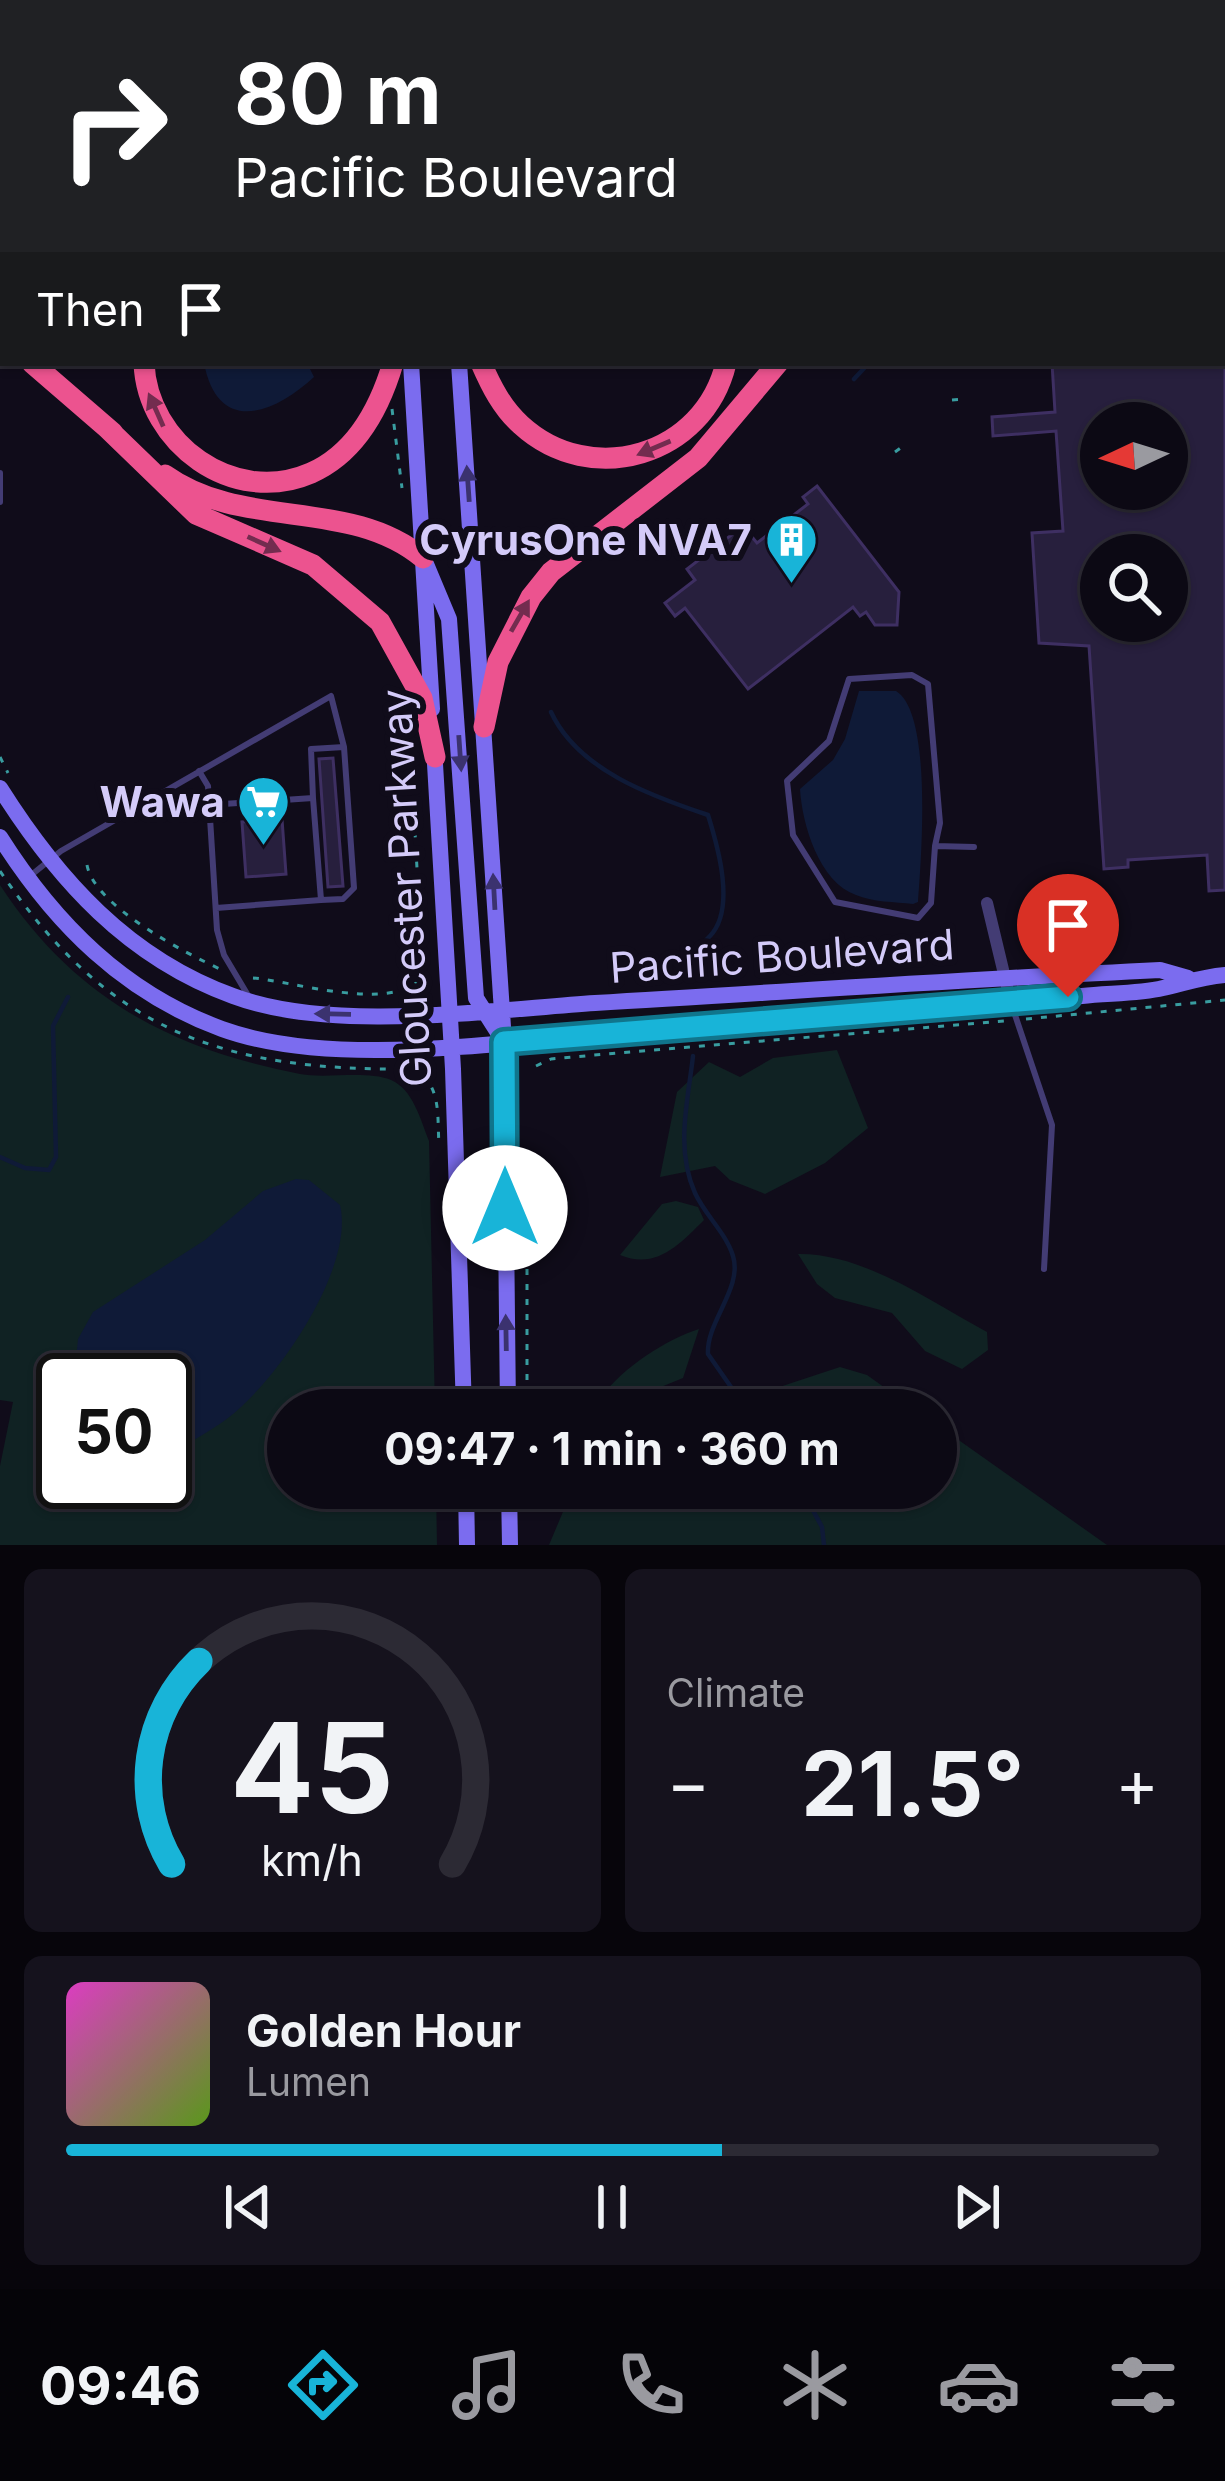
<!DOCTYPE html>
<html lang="en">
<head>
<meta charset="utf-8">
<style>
	body { margin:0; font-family:Inter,sans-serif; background:#15121d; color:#f1f3f6; height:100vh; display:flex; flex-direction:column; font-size:45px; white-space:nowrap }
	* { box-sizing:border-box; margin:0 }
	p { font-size:39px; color:#9a9aa0 }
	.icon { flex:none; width:66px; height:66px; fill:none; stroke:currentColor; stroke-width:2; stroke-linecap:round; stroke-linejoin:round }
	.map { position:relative; height:1545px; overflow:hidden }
	.panel { display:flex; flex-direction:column; gap:24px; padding:24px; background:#07050b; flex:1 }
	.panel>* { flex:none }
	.hud { position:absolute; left:0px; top:0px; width:1227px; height:366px; box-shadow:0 3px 9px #0004,0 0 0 3px #2c2a34; background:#202124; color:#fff; overflow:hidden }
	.needle { width:78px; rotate:266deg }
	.fabs { position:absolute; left:1080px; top:402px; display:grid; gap:24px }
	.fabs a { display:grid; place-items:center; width:108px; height:108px; border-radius:50%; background:#0c0914; box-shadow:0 3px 9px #0004,0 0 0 3px #2c2a34; font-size:60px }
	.speed { position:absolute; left:36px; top:1353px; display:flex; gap:24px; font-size:60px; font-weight:700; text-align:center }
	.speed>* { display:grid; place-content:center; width:156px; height:156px; border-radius:50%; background:#0c0914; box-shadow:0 3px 9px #0004,0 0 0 3px #2c2a34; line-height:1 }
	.speed .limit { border:6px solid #111; border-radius:18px; background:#fff; color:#111 }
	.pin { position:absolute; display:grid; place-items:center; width:102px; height:102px; color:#fff; margin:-123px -51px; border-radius:50% 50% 50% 0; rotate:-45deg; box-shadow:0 0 12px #0007 }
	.pin .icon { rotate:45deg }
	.me { position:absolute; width:132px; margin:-66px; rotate:0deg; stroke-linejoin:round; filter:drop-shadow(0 0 9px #0008) }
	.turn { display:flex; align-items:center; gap:42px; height:252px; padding:0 36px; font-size:54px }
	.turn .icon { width:156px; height:156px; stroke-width:2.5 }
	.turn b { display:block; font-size:84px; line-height:102px }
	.then { display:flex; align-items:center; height:114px; padding:0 36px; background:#0003; gap:24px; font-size:45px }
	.big { font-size:90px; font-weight:700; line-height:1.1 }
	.panel .tile { flex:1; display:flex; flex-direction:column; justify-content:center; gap:18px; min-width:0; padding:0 42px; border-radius:18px; background:#15121d }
	.panel .dial { align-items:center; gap:0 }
	.dial svg { height:312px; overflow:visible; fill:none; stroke:#2c2a34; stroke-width:7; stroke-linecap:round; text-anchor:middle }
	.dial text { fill:#f1f3f6; stroke:none }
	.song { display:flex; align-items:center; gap:36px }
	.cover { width:144px; height:144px; border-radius:18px; background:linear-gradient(135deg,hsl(310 70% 55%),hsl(90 70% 35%)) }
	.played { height:12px; border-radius:6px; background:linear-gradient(90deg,#18b4d8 60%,#2c2a34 60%) }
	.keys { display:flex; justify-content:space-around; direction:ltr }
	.heat { display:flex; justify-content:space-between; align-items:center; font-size:66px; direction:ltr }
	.panel .tiles { flex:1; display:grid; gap:24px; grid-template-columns:1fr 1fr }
	.tile:last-child { grid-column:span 2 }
	.trip { position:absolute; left:267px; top:1389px; width:690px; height:120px; border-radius:60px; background:#0c0914; box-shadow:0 3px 9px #0004,0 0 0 3px #2c2a34; font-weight:700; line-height:120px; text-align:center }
	.menu { display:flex; height:192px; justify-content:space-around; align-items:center; background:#050408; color:#9a9aa0 }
	.menu .icon { width:84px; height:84px }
	.menu .selected { color:#18b4d8 }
	.menu b { font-size:54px; color:#f1f3f6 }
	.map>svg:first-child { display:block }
	.green { fill:#102223; fill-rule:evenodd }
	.water { fill:#0f1a37 }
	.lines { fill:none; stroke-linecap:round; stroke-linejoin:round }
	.stream { stroke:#0f1a37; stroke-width:4.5 }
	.building { fill:#271f3d; stroke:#3e2f62; stroke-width:3; fill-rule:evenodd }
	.path { stroke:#399da0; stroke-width:3; stroke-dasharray:6 9; stroke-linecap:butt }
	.service { stroke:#433c74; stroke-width:6 }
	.minor { stroke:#433c74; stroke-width:12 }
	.secondary { stroke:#7b6cef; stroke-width:16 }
	.motorway { stroke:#ec538f; stroke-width:21 }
	.oneway { fill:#732c4f }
	.oneway2 { fill:#3b326f }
	.route-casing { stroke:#10758c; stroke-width:30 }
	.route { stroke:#18b4d8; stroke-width:21 }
	.labels { text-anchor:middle; stroke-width:12; stroke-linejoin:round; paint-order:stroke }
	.poi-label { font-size:42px; font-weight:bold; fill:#d4cbf9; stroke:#100c1a; text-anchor:end }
	.street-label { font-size:42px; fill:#d4cbf9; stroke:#100c1a }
</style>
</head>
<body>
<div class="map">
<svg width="1225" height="1545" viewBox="0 0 1225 1545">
	<rect width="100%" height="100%" fill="#100c1a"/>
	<path class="green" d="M0,885C74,998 171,1049 300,1074C327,1079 366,1070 391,1080C413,1089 421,1121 429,1141L435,1410H288V1488H436L437,1545H0V1466L13,1402L0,1400ZM63,1380H165V1482H63Z
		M837,1050L868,1128L825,1163L765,1194L730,1180L715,1166L660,1177L677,1092L709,1062L740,1077L773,1058Z
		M676,1201L698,1207L704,1220C679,1245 656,1270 620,1255L662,1204Z
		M798,1254C864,1253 931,1302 987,1332L988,1350L962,1369L925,1351L892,1313L835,1298L817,1284Z
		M699,1329L683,1378L607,1409L602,1396C624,1367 665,1340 699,1329Z
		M840,1367L867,1375L916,1410H710Z
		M936,1424L1107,1545H549L573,1488H936Z"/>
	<path class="water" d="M204,363H307L314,377C274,414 218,436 204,363Z
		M859,691H896C933,713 921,861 918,902L913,904C895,902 872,902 856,895C819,882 802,824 800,789L833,760L845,739Z
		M296,1179L309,1180L340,1205C355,1268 277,1381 228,1418C208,1433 186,1444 165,1457V1380H74L78,1339L93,1312L205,1240L263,1191Z"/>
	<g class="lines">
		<path class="stream" d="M793,3L794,0
			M829,3V0
			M854,379L869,363
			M551,712C578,770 651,796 708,815C718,847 736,909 710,936C697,950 685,954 682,974
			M693,1056C688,1101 675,1148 695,1193C705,1215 726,1233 733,1256C743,1288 706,1322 708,1354L747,1410
			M0,1157L25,1168L49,1170L56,1157L53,1026L68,997
			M801,1488L822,1527L824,1545"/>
	</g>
	<path class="building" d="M1052,363H1225V890L1209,891L1207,855L1128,860V867L1104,869L1089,646L1039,643L1032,533L1063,531L1056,431L993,436L992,417L1055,412ZM1101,423H1167V489H1101ZM1101,555H1167V621H1101Z
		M817,486L899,592L897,625H875L866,612L860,616L853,607L748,689L685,608L675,616L665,603L695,580L687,569L743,526L757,543L808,504L803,497Z
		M333,758L343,886L328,887L319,759Z
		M282,819L286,874L246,877L242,822Z"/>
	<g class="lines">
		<path class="path" d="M459,0V3
			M952,400L965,399
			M392,409L402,488
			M895,452L906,444
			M0,757L8,773
			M87,865C94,906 187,954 222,970
			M0,871C109,1033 224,1071 413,1069C442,1084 437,1115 439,1145
			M253,978C292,981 394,1014 423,976L409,725
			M1026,1019L1225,1000
			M536,1066L551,1059L606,1054L1004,1021
			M527,1410V1257"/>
		<path class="service" d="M0,473V502
			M199,771L208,786L217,930L224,955L249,997
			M313,798L311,749L344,747
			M209,805L313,798L321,900L216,908
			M935,846L931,903L918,918L835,902L793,835L787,781L829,741L849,679L912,675L928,684L940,823L935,846L974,847
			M30,876L61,851L331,696L344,747L354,888L343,899L321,900
			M1012,1006L1052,1125L1044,1269"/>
		<path class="minor" d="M987,903L1011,1003"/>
		<path class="secondary" d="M439,0V3
			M411,363L432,709
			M459,363L504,1042L508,1410
			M426,564L449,619L476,998L504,1042
			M434,747L453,1069L464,1410
			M0,788C58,880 128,958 233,996C332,1033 489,1010 595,1003C783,992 972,979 1160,970L1188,978
			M0,837C55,924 124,993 222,1029C321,1065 471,1046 575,1037C744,1024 913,1012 1082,996C1108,993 1138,994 1163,988C1185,983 1202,977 1225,975
			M466,1488L467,1545
			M509,1488L510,1545"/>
		<path class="motorway" d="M126,0L127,3
			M384,0L385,3
			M427,0L428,3
			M913,0L918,3
			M0,7L3,3
			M1224,44H1225
			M1224,78H1225
			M1224,116H1225
			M1224,153H1225
			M0,157L3,156
			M0,195H3
			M0,234H3
			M0,336L3,339
			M32,363L113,433
			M144,363C147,443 233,507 311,473C356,453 380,407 393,363
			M481,363C491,386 502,408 521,425C591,489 704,456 726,363
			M105,426L196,514L313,565L380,622L422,698L435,757
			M165,475C243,531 350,497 423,558
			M484,727L498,662L531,597L551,572L698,458L778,363"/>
	</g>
	<defs><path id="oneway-solid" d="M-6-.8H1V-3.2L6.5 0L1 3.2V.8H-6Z" transform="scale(3)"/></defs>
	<g class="oneway">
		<use href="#oneway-solid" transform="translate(156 410) rotate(-114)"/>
		<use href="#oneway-solid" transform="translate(654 448) rotate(157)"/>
		<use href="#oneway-solid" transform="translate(264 544) rotate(24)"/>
		<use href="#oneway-solid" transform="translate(520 616) rotate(-60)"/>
	</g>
	<g class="oneway2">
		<use href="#oneway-solid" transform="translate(468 484) rotate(-94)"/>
		<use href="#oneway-solid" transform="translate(460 753) rotate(86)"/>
		<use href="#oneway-solid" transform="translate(494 892) rotate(-93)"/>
		<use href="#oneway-solid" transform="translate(333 1014) rotate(-179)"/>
		<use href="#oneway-solid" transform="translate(506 1333) rotate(-91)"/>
	</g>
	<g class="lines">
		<defs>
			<path id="route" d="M505,1208L504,1042L1068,997"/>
		</defs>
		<use href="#route" class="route-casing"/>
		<use href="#route" class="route"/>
	</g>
	<defs>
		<symbol id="building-pin" viewBox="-11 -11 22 30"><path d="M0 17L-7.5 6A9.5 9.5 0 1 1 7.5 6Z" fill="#18b4d8" stroke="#100c1a"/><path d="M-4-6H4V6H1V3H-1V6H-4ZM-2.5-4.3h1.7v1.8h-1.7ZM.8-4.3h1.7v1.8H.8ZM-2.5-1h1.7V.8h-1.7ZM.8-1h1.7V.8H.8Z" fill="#fff"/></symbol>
		<symbol id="supermarket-pin" viewBox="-11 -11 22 30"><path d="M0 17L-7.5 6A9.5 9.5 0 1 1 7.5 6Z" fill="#18b4d8" stroke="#100c1a"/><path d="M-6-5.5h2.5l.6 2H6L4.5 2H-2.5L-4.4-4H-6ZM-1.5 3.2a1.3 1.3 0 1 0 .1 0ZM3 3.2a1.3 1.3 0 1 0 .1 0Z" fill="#fff"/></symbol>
	</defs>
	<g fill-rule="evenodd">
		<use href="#building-pin" x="762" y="510" width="59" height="81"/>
		<use href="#supermarket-pin" x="234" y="772" width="59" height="81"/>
	</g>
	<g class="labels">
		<g class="poi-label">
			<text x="752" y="555">CyrusOne NVA7</text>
			<text x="225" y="817">Wawa</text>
		</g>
		<g class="street-label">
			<text transform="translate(406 888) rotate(-93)" y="15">Gloucester Parkway</text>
			<text transform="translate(782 956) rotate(-4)" y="15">Pacific Boulevard</text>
		</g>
	</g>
</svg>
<div class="fabs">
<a><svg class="needle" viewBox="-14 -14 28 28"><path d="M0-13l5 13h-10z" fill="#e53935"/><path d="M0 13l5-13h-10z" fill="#9a9aa0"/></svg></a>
<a><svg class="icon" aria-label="search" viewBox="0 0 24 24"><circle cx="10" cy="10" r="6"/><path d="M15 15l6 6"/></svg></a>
</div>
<div class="speed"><div class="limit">50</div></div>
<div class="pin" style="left:1068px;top:997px;background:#d93025"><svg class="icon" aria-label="arrive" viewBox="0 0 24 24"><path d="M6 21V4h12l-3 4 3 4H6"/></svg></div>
<svg class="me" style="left:505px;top:1208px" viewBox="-20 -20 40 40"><circle r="19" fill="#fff"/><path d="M0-13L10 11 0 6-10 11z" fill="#18b4d8"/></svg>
<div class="trip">09:47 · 1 min · 360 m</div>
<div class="hud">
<div class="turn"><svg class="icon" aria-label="right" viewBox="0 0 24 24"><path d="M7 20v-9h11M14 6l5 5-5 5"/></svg><div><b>80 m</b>Pacific Boulevard</div></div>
<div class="then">Then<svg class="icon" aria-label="arrive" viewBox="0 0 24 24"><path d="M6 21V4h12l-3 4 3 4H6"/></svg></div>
</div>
</div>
<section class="panel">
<div class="tiles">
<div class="tile dial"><svg viewBox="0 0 100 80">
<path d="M14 69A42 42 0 1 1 86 69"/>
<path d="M14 69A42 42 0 0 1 21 17" stroke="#18b4d8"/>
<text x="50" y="56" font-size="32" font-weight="700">45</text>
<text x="50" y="72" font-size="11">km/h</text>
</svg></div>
<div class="tile"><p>Climate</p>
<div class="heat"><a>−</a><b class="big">21.5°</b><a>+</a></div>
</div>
<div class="tile">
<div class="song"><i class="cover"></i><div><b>Golden Hour</b><p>Lumen</p></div></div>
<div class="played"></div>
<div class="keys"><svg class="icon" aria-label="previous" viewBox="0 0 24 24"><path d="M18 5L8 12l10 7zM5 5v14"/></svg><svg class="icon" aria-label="pause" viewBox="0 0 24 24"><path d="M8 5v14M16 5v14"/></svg><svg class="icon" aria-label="next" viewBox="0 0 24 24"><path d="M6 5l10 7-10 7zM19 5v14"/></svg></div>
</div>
</div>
</section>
<nav class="menu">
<b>09:46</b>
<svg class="icon selected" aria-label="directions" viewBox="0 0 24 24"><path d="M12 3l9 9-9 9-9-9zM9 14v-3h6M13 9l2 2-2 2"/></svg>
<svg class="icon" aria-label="music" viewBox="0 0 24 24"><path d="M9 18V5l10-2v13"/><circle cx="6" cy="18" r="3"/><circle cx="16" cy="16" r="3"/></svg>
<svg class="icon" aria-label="phone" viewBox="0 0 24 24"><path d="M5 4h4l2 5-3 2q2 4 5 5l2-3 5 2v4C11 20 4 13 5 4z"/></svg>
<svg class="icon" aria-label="climate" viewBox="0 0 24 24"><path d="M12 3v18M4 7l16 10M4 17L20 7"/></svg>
<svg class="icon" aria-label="car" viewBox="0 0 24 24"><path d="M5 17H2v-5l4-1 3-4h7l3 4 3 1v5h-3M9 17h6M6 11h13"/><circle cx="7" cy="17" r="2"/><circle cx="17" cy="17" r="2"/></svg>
<svg class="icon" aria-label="filters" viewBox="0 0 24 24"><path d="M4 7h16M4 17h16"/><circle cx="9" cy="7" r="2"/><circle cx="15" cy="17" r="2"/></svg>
</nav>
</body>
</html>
